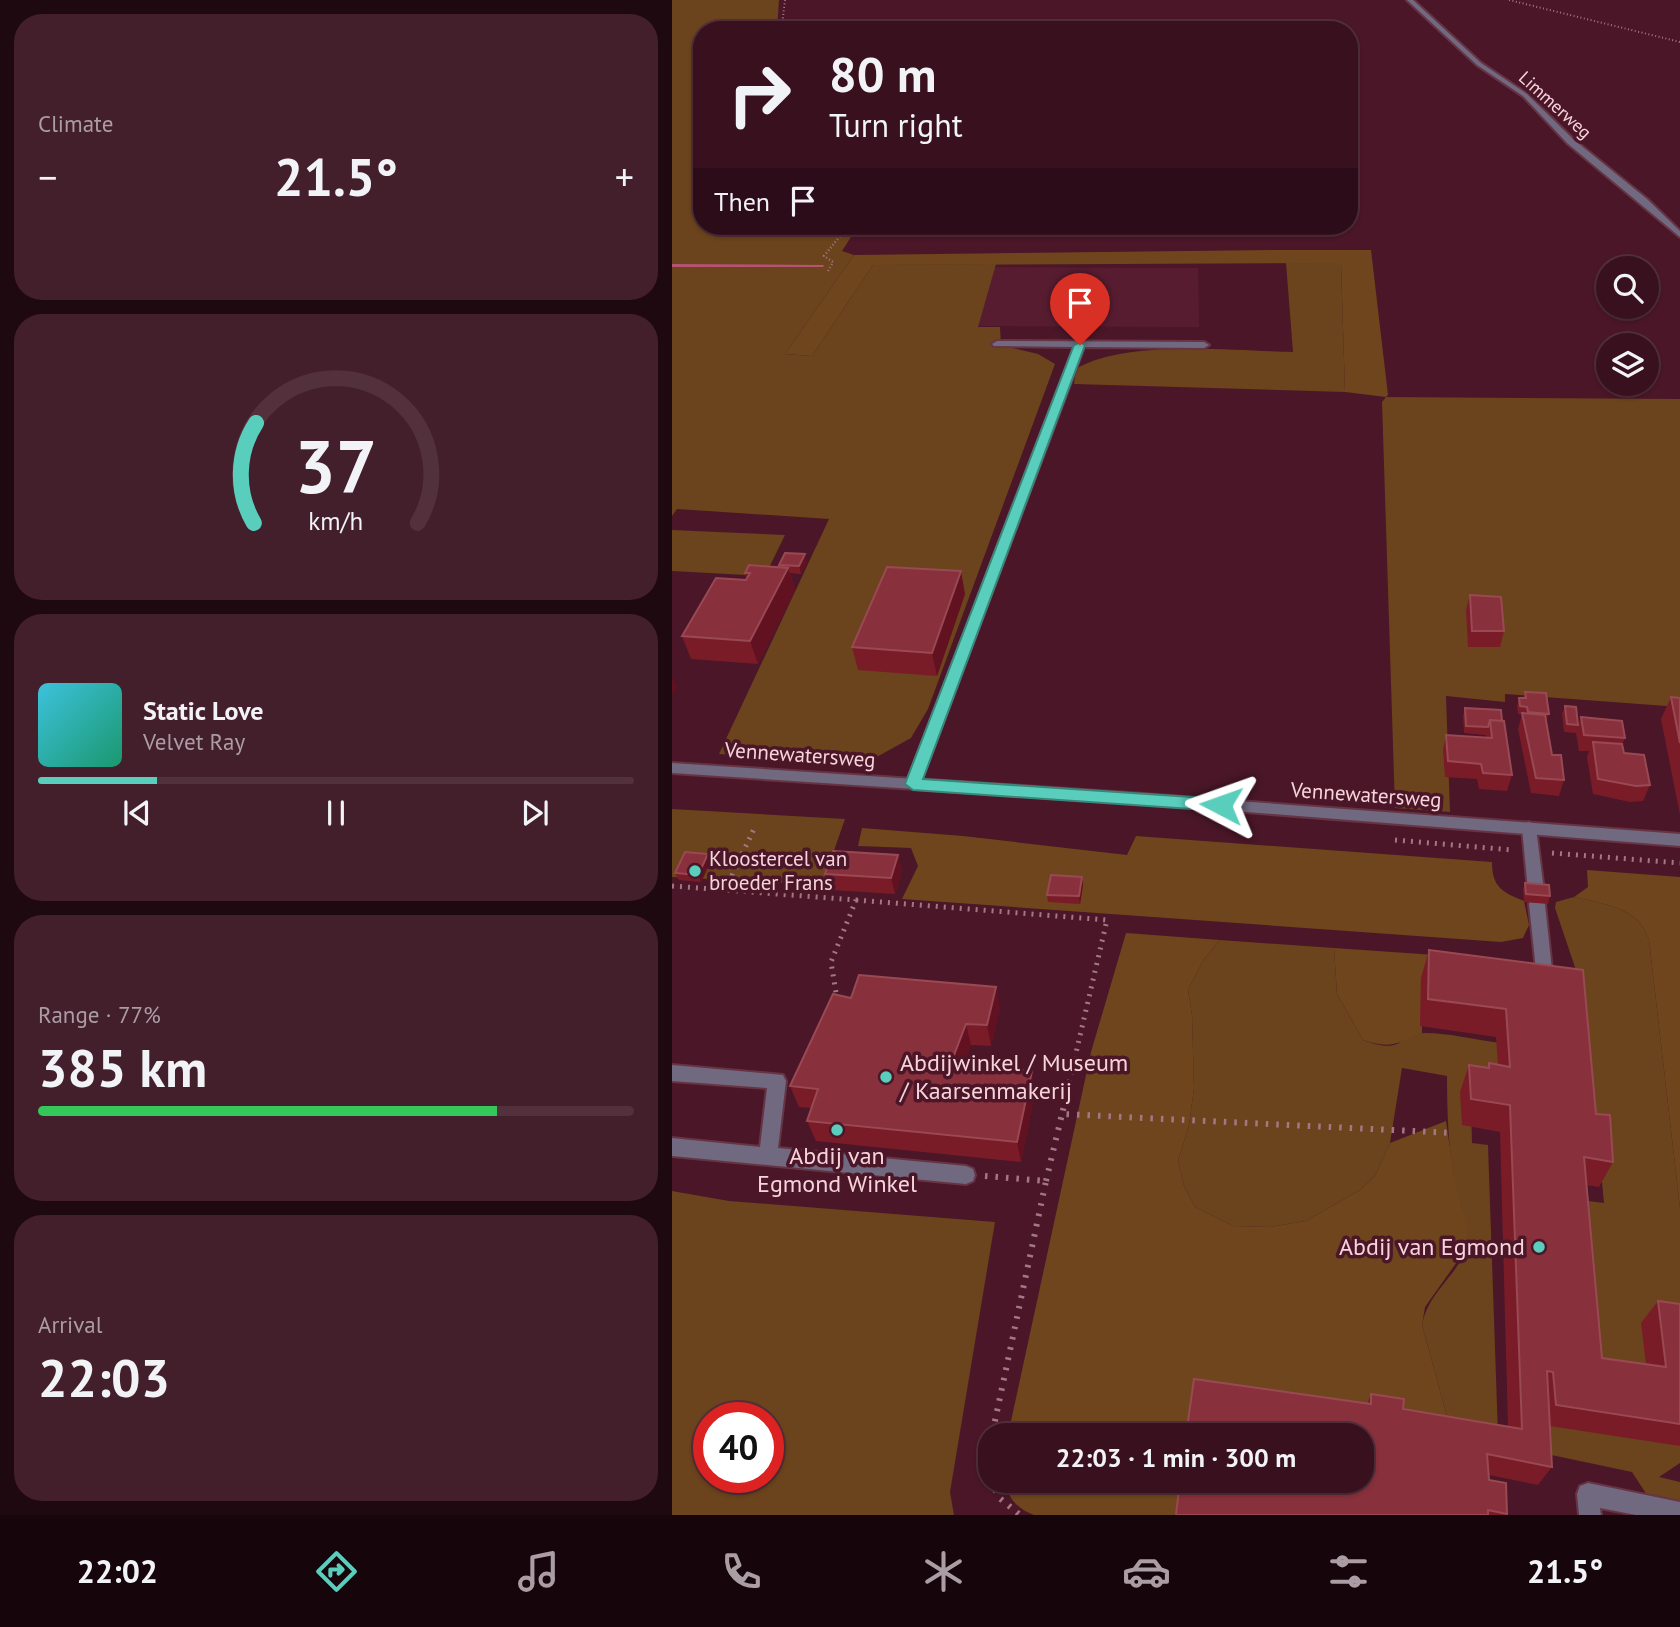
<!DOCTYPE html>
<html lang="en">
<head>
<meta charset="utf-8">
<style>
	body { margin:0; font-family:"PT Sans",sans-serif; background:#431e2b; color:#f1f3f6; height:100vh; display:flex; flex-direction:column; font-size:26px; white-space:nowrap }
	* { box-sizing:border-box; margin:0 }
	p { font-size:23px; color:#ab9da4 }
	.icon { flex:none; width:38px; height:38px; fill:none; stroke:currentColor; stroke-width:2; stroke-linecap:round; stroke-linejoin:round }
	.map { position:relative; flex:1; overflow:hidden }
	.panel { display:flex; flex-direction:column; gap:14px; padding:14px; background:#1f0910; width:672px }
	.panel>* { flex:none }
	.banner { position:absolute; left:21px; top:21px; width:665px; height:214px; border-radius:28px; box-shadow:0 2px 5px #0004,0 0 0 2px #52303c; background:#38101e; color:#f1f3f6; overflow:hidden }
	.buttons { position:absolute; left:924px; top:256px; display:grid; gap:14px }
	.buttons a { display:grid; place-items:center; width:63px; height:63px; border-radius:50%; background:#38101e; box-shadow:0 2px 5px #0004,0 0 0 2px #52303c; font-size:35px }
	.speed { position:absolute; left:21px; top:1402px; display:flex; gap:14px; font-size:35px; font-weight:700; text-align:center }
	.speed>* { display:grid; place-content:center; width:91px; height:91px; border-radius:50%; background:#38101e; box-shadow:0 2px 5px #0004,0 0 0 2px #52303c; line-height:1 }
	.speed .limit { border:10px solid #d22; background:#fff; color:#111 }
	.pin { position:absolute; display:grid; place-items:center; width:60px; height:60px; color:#fff; margin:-72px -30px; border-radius:50% 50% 50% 0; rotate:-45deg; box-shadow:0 0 7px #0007 }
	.pin .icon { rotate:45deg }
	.me { position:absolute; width:77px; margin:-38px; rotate:274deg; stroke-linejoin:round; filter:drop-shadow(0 0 5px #0008) }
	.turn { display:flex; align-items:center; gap:24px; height:147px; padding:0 21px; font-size:32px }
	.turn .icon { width:91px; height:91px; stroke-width:2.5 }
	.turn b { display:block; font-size:49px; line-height:60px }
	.then { display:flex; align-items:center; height:66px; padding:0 21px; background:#0003; gap:14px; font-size:26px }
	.big { font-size:52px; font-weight:700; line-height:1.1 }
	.panel .widget { flex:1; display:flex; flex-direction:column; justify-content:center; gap:10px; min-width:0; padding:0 24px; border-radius:28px; background:#431e2b }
	.panel .dial { align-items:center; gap:0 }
	.dial svg { height:182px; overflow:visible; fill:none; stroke:#52303c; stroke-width:7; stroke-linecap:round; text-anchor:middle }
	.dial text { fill:#f1f3f6; stroke:none }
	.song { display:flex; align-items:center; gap:21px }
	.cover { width:84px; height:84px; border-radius:10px; background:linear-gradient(135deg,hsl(190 70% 55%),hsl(160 70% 35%)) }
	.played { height:7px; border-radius:4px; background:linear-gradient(90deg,#5acebd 20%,#52303c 20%) }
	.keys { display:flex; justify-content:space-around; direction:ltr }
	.heat { display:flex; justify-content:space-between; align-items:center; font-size:38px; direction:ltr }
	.charge { height:10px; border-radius:5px; background:linear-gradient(90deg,#34c759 77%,#52303c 0) }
	.trip { position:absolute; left:306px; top:1423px; width:396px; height:70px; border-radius:28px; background:#38101e; box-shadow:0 2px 5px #0004,0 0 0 2px #52303c; font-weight:700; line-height:70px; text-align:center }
	.menu { display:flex; height:112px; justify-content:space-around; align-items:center; background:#16060c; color:#ab9da4 }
	.menu .icon { width:49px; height:49px }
	.menu .on { color:#5acebd }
	.menu b { font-size:32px; color:#f1f3f6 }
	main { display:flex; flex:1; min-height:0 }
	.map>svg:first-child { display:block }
	.built { fill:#581c31 }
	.green { fill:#6b431c; fill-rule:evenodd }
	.forest { fill:#6e451d }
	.water { fill:#b45372 }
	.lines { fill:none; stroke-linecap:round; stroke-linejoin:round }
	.service-casing { stroke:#663445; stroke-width:4 }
	.minor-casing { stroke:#663445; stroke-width:4 }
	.tertiary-casing { stroke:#663445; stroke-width:4 }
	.path-far3 { stroke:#a37885; stroke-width:2; stroke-dasharray:1 2.5; stroke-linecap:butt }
	.path-far2 { stroke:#a37885; stroke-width:2.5; stroke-dasharray:1 2.5; stroke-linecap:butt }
	.path-far1 { stroke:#a37885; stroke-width:5; stroke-dasharray:2 6; stroke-linecap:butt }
	.path { stroke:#a37885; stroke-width:6; stroke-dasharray:2.5 8; stroke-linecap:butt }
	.service { fill:#71697f; fill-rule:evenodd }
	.minor { fill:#71697f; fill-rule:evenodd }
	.tertiary { fill:#71697f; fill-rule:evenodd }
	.wall { fill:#7a1c28 }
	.shaded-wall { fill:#611120 }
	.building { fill:#88303b; stroke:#994954; stroke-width:2 }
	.route { fill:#5acebd; stroke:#3a867b; stroke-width:2 }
	.poi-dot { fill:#5acebd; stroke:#4a1628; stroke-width:2.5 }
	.labels { text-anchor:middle; stroke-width:7; stroke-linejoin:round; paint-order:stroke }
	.far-street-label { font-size:18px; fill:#f7d4dc; stroke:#4a1628 }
	.street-label { font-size:21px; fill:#f7d4dc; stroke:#4a1628 }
	.poi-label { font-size:21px; fill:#f7d4dc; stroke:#4a1628; text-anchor:start }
	.near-poi-label { font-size:24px; fill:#f7d4dc; stroke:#4a1628; text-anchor:start }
</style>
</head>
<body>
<main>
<section class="panel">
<div class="widget"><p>Climate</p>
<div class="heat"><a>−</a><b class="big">21.5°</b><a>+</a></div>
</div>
<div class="widget dial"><svg viewBox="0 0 100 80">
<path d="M14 69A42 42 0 1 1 86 69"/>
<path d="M14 69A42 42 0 0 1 15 25" stroke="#5acebd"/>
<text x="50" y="56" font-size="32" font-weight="700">37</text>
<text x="50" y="72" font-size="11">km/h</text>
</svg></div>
<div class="widget">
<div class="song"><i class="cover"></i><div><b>Static Love</b><p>Velvet Ray</p></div></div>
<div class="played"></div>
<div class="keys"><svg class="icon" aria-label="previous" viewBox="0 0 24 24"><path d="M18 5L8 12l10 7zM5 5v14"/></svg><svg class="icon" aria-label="pause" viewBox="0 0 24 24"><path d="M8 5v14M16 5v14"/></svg><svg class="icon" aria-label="next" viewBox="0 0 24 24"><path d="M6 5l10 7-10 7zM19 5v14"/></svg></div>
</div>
<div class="widget"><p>Range · 77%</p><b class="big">385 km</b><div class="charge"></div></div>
<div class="widget"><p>Arrival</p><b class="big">22:03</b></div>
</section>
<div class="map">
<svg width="1008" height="1515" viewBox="0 0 1008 1515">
	<rect width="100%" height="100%" fill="#4a1628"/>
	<path class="built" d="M317,267L526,268L527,327L302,326Z"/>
	<path class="green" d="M0,0H107L105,30H30V226H186L170,251L182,255L113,354L140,356L201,265L324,264L306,327H328L329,345L366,354L383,364L256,709L239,738L192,764L47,754L157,519L5,509L0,516Z
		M614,263H669L673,392L402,384L404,369C453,339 562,351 621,352Z
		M714,397L1008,399V707L833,694V702L774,696L778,812L723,808L710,402Z
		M0,530L113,535L93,576L0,571Z
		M0,809L173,819L150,885L0,877Z
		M902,897C932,904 967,907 977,940L1008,1208V1463L987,1477L1008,1482V1515H988L960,1472L865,1452L863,1404L900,1199L932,1203L912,994L883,908L884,902Z
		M548,940L662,948L665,994L691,1040C733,1056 725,1034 753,1033C777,1033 804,1040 829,1043L832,1104L799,1101L800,1143L816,1145L827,1464L690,1435L520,1414L782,1442L750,1325C756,1292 787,1274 792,1251C799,1223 785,1198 781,1172C776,1140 775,1109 775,1076L730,1068L718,1143L703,1176L688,1190L634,1221L598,1227L561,1226L523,1207L512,1186L506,1161L517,1125L522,1088L520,1015L516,990L532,959Z
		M0,1191L57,1201L323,1222L278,1492L282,1515H0ZM37,1418H96V1477H37Z"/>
	<path class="forest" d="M607,250H699L716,395L714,397L673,392L669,263L201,265L140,356L113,354L182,255Z
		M190,828L291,836L455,855L464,836L820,862C820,887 830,892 852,901L857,925L851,938L829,942L230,899L246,866L239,848L186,846Z
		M915,870L1008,877V1208L977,940C967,907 932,904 902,897L916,887Z
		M454,933L548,940L532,959L516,990L520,1015L522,1088L517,1125L506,1161L512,1186L523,1207L561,1226L598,1227L634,1221L688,1190L703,1176L718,1143L774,1121L782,1176L796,1230L792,1252L753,1307L750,1325L782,1442L525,1399L517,1435H336L419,1052Z
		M662,948L807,958L750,976V1033C727,1044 716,1049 691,1040L665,994Z
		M333,1481H511L507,1515H362C345,1509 336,1498 333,1481Z"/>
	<path class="water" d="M0,264L152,265L151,267H0Z"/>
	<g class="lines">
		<defs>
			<path id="service" d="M325,341L532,342L537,345L532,348L412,347L248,784L246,788H236L234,784L402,347L322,346L320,344Z
				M857,822L862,824L864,828L872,891L869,895L864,897L859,895L856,891L850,828L852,824Z
				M865,898L871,900L873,904L880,970L878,975L872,977L866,975L864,970L857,904L859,900Z
				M0,1065L111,1075L114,1081L106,1148L294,1166L301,1169L303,1175L301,1181L294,1184L0,1156V1138L88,1147L95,1088L0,1081Z
				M916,1483L1008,1502V1515H964L928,1508L929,1515H907L905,1494L908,1486Z"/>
			<path id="minor" d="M735,0H741L809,63L855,94L901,139L975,199L1008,231V237L895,143L851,96L805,65Z"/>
			<path id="tertiary" d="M0,763L472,794L1008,834V846L472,804L0,773Z"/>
		</defs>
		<use href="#service" class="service-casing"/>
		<use href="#minor" class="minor-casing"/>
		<use href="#tertiary" class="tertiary-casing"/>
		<path class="path-far3" d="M113,0L110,25L114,30
			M837,0L1008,42"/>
		<path class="path-far2" d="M156,271L161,262L152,256L176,226"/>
		<path class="path-far1" d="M723,840L840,850
			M880,853L1008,863
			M0,886L184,900L159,962L165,999
			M53,890L82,829
			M184,900L435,920L393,1100"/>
		<path class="path" d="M394,1098L390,1114L782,1133
			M313,1176L374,1181L320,1435
			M374,1181L390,1114
			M318,1441L315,1458L318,1471
			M321,1480L325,1496L348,1515"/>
		<use href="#service" class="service"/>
		<use href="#minor" class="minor"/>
		<use href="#tertiary" class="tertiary"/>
	</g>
	<path class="wall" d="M135,562L129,574L118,573L123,590L86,664L19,659L10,636L74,579L73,573L107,567V565Z
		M293,594L265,676L186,670L180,647Z
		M798,595L832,631L828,647H796L794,610Z
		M853,692L877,714L874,721L880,755L892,780L887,796L859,793L846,729L850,714H846L845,706L847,698H851Z
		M999,697L1008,698V815L989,719Z
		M893,706L906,725L909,717L953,738L950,745L952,753L978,785L971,801L958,802L921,794L915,757L917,751H907L904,733L892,732L890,714Z
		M793,708L830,721L840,775L835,791L807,789L805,779L773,777L771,750L774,735L814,738V735L792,733L791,716Z
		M36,854L39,861L29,882L7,880L3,873Z
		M226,855L230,870L223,894L158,890L153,874Z
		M853,883L878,896L876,904L852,902L851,890Z
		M411,885L408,904L376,902L375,895Z
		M757,950L911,970L924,1114L941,1162L927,1187L914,1185L930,1358L974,1364L969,1323L986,1301L1008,1304V1446L878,1426L880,1467L866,1485L817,1475V1480L835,1514L834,1515H504L695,1404L699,1394L731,1409L836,1426L828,1132L790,1125L788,1092L797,1065L816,1068L817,1063L826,1065L824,1037L748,1026L749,978Z
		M179,998L328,1008L319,1046L299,1045L292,1064L363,1091L349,1162L144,1141L135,1121L140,1108L127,1107L118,1086Z"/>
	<path class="shaded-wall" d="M133,554L135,562L129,574L127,566Z
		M116,568L123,590L86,664L78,641Z
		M289,571L293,594L265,676L260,653Z
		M0,676L5,687L0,695Z
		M36,854L39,861L29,882L26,875Z
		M226,855L230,870L223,894L219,878Z
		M410,877L411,885L408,904L407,896Z
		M324,987L328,1008L319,1046L315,1025Z
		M294,1024L299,1045L285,1084L279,1063Z
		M360,1071L363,1091L349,1162L345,1142Z"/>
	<path class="building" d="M113,553L133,554L127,566L107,565Z
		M77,565L116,568L78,641L10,636L44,578L74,580L78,573H73Z
		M215,567L289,571L260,653L180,647Z
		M798,595L829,597L832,631H800Z
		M853,692L874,693L877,714L856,712L855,707L848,706L847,698H854Z
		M999,697L1008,698V743Z
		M893,706L904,707L906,725L895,724Z
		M793,708L829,710L830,721L818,720L816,727L794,726Z
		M850,713L873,715L880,755H889L892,780L864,778Z
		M909,717L950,721L953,738L912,735Z
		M818,720L832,721L840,775L811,773L809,764L776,761L774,735L820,738Z
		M921,742L950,744L952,753L972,755L978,785L964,786L926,779Z
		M161,851L226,855L219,878L153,874Z
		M13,852L36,854L26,875L3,873Z
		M379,875L410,877L407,896L375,895Z
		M853,883L877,885L878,896L854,894Z
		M757,950L911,970L924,1114L938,1115L941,1162L912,1157L930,1358L994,1367L986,1301L1008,1304V1424L884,1405L881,1372L875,1371L880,1467L815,1454L817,1480L834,1483L835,1514L816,1510V1515H504L508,1480H690V1435H514L522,1379L699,1404V1394L732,1399L731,1409L850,1429L838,1105L799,1099L797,1065L817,1068V1063L838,1067L834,1009L756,999Z
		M187,975L324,987L315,1025L294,1024L279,1063L360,1071L345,1142L135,1121L146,1089L118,1086L161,994L179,998Z"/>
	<path class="route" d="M408,342L413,345L251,779L549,799L557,805L549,811L241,790L233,784L402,345Z"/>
	<g class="poi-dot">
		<circle cx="23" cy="871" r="7"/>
		<circle cx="214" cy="1077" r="7"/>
		<circle cx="165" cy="1130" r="7"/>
		<circle cx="867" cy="1247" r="7"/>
	</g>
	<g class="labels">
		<g class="far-street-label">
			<text transform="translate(883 105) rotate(42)" y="6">Limmerweg</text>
		</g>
		<g class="street-label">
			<text transform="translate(128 755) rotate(4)" y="7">Vennewatersweg</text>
			<text transform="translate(694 795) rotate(4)" y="7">Vennewatersweg</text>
		</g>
		<g class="poi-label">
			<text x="37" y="866">Kloostercel van<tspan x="37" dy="24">broeder Frans</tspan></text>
		</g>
		<g class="near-poi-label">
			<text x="228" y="1071">Abdijwinkel / Museum<tspan x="228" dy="28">/ Kaarsenmakerij</tspan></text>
			<text x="165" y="1164" text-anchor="middle">Abdij van<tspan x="165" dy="28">Egmond Winkel</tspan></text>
			<text x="853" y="1255" text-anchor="end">Abdij van Egmond</text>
		</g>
	</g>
</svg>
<div class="buttons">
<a><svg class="icon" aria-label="search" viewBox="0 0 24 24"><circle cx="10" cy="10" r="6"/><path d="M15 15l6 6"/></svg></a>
<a><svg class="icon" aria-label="layers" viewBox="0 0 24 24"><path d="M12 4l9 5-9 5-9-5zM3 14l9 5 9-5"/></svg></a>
</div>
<div class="speed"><div class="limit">40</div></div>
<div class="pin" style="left:408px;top:345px;background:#d93025"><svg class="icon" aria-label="arrive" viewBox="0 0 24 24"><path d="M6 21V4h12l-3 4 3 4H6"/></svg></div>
<svg class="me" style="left:549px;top:805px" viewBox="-20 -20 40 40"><path d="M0-17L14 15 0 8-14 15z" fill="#5acebd" stroke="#fff" stroke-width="4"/></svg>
<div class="trip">22:03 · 1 min · 300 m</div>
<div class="banner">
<div class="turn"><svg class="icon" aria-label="right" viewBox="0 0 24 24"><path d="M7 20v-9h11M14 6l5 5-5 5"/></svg><div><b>80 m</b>Turn right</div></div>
<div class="then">Then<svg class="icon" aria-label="arrive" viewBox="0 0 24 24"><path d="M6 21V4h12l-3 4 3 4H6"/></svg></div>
</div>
</div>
</main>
<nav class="menu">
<b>22:02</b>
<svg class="icon on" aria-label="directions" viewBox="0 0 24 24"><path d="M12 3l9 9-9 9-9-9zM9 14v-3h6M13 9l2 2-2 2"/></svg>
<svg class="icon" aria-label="music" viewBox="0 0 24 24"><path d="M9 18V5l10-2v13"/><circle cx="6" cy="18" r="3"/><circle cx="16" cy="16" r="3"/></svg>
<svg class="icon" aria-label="phone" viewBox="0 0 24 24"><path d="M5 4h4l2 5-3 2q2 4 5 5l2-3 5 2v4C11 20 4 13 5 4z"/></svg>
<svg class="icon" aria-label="climate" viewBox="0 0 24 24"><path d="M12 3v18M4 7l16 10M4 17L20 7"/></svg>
<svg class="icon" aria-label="car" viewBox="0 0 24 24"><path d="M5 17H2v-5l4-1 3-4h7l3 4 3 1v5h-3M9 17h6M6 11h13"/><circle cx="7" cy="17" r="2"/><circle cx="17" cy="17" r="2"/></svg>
<svg class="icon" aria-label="filters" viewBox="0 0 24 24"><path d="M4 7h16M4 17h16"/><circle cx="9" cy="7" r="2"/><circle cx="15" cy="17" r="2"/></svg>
<b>21.5°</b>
</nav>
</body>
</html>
